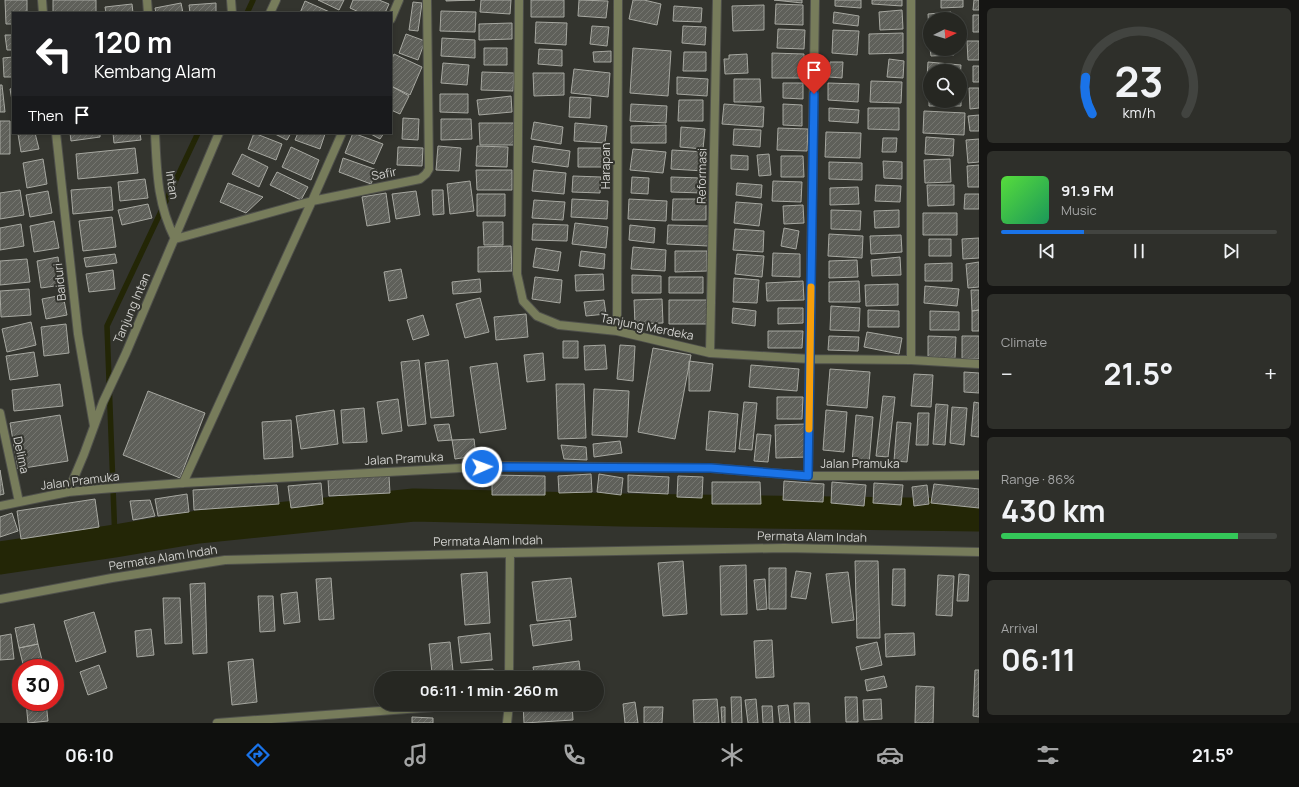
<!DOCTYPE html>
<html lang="en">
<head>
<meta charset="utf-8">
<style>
	body { margin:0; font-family:Manrope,sans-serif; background:#2e2f2a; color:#f1f3f6; height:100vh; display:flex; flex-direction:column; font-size:15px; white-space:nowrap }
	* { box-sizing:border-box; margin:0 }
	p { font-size:13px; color:#a4a5a5 }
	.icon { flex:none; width:22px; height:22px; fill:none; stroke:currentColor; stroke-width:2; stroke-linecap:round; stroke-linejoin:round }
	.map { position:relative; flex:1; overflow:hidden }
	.details { display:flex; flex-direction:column; gap:8px; padding:8px; background:#151513; width:320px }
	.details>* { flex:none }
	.top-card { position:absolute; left:12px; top:12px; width:380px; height:122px; border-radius:0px; box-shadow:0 2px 6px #0003,0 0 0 1px #424440; background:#202124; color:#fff; overflow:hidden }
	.needle { width:26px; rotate:85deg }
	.tools { position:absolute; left:923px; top:12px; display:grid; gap:8px }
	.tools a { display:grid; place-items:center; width:44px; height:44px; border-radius:50%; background:#262722; box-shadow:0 2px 6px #0003,0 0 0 1px #424440; font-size:20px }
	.speed { position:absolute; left:12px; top:659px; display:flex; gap:8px; font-size:20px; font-weight:700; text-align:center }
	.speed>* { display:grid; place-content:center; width:52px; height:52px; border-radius:50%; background:#262722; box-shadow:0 2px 6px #0003,0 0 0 1px #424440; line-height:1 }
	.speed .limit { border:6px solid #d22; background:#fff; color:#111 }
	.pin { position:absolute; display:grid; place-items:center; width:34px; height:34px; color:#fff; margin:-41px -17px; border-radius:50% 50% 50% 0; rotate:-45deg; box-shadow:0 0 4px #0007 }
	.pin .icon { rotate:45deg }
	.me { position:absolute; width:44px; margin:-22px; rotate:88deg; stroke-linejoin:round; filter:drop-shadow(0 0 3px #0008) }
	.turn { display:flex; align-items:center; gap:14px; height:84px; padding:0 16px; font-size:18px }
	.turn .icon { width:52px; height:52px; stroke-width:2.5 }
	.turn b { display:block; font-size:28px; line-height:34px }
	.then { display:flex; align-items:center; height:38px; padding:0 16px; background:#0003; gap:8px; font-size:15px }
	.big { font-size:30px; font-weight:700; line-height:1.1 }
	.details .tile { flex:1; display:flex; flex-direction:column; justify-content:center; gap:6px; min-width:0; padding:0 14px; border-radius:6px; background:#2e2f2a }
	.details .dial { align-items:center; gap:0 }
	.dial svg { height:104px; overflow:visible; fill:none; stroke:#424440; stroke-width:7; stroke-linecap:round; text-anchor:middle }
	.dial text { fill:#f1f3f6; stroke:none }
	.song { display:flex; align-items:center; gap:12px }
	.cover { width:48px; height:48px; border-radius:6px; background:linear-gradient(135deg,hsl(110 70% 55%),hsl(150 70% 35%)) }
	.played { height:4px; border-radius:2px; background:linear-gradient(90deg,#1a73e8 30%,#424440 30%) }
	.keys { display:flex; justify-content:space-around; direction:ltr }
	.heat { display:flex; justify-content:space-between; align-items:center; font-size:22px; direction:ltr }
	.charge { height:6px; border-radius:3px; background:linear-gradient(90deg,#34c759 86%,#424440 0) }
	.trip { position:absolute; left:374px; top:671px; width:230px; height:40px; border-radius:20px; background:#262722; box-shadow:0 2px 6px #0003,0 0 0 1px #424440; font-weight:700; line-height:40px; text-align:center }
	.tab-bar { display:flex; height:64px; justify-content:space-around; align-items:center; background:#0f100e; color:#a4a5a5 }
	.tab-bar .icon { width:28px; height:28px }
	.tab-bar .on { color:#1a73e8 }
	.tab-bar b { font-size:18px; color:#f1f3f6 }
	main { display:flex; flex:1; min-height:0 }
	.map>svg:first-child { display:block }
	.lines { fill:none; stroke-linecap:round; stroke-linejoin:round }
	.stream { stroke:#232606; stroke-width:5.5 }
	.river { stroke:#232606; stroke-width:33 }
	.building { fill:url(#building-hatch); stroke:#a7a8a1 }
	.street-casing { stroke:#4f504b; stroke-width:10 }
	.street { stroke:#777c5b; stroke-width:8 }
	.route-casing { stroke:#114b97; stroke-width:10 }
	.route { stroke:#1a73e8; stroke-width:7 }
	.slow { stroke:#f59e0b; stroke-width:7 }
	.labels { text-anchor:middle; stroke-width:4; stroke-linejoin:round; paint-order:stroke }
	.street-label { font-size:12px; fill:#d1d1ce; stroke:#33342e }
</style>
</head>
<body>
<main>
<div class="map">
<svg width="979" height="723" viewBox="0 0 979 723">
	<defs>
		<pattern id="building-hatch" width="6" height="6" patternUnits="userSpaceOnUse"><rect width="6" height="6" fill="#5f605a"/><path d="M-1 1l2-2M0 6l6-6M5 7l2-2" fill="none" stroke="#757670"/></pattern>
	</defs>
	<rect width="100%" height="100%" fill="#33342e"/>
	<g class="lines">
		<path class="stream" d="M247,13L253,0
			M115,541L107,326L198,133"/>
		<path class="river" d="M0,558L115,541L198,527L414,505L621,510L979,515"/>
	</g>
	<path class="building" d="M5,0H27V13H13V24H6Z
		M53,0H96V13H53Z
		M318,0H344L339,10Z
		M353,0H379L389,4L385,13H361L350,8Z
		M446,0H475L446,1Z
		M481,0H511L510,14L480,12Z
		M531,0H564V17H531Z
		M579,0L608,1L606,18L578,16Z
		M633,0H644L661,4L657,25L629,19Z
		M774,0H802V3Z
		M835,0H861V8L835,6Z
		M872,0H902V6L872,4Z
		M941,0H963V7L941,8Z
		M974,0H979V10H973Z
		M305,1L332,13H300Z
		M413,2L422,3L418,31L409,30Z
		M181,3L183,13H156L155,8Z
		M216,3V13H190L189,5Z
		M132,4L133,13H106L105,7Z
		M776,4L803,5V25L775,24Z
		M764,5V30L733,31L732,6Z
		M674,6L702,8L701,22L673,21Z
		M902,10L903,29L880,30L879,12Z
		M441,11L476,12L475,32L440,31Z
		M834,12L859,16L858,26L833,23Z
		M951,12V19H930V46L928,14Z
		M973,15H979V32H973Z
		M536,22L567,23L566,45L535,43Z
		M512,23V39L479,40V24Z
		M592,26L609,27L607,46L590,44Z
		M683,26L706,27L705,45L682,43Z
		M778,29L805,30L804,49L777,48Z
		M833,30L859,31L857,55L832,53Z
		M903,33V53L869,54V34Z
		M406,34L425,41L418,60L399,53Z
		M5,35H13V50H7Z
		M442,38L475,40V58L441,56Z
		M967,41H979V60H968Z
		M484,48H507V65H484Z
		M633,48L671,51L668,96L630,93Z
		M539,49L562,50V66L538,64Z
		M930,49H953L954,55L931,56Z
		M611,51V62H594L593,52Z
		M684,52H706V71H683Z
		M772,53L804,54V78H772Z
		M394,54L422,67L410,95L391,86V60Z
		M747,54L748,73L725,74L724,59H729V55Z
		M13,57V77H4L3,58Z
		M889,59L904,61L903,78L887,77Z
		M830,62H843L842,78L829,77Z
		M928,62L961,65L960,78V71H930V79L927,78Z
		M443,63L469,65L467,85L441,83Z
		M973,66H979V82H973Z
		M574,69L610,73L608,97L571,93Z
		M482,72L514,73L513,91L481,90Z
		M533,73H564V95L534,96Z
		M677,77L708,79L707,96L677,94Z
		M734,79H760L761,102H734Z
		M871,81L902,82L901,103L870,102Z
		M783,83H803V99L783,98Z
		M828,83L859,84L858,102L828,100Z
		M0,85H2L5,112H0Z
		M391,86L409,96L400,114L391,110Z
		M13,88V106L10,89Z
		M929,88L930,101H960V88H961V106H929Z
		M969,88H979V108L970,109Z
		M440,94H468V113L440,112Z
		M511,96L512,112L479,115L477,100Z
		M570,97L591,98L590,118L569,117Z
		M679,100H703V121H678Z
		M631,104L667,106L666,123L630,121Z
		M724,104L764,107L763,127L722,124Z
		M783,104L802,105V126L783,125Z
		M829,108L859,110L858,123L829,121Z
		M868,108H899V130L868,129Z
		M924,111L965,113L964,135L923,133Z
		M979,115V131H970L968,116Z
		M403,118L419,119L418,140L402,139Z
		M441,119H471L472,139L441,140Z
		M0,121H10V154H0Z
		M534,122L563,127L561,144L531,139Z
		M479,123H514L515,145H480Z
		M575,123L607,126L605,143L574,141Z
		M666,125V143H631V126Z
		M681,127L705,129L703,149L680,147Z
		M778,128L808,129L807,151L777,150Z
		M734,129L761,130L760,147L733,145Z
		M826,132L861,133L860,158L825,157Z
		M23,133H35L39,149L21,152L18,134Z
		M70,133H100V137L71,141Z
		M113,133H140L141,140L114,143Z
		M254,133L282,144L276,160L248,149Z
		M273,133H291L287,140Z
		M298,133H323L325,134L320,149L295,140Z
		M353,133L383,144L374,164L345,153Z
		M369,133H384L380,139Z
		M926,137L954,139L953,156L925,154Z
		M883,138H897L896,152H882Z
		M979,139V162L968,163L966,140Z
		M438,146L461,148L459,171L436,170Z
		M477,146L508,147L507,167L476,166Z
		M534,146L570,151L568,167L532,162Z
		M291,147L319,160L311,180L282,167Z
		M398,147L423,148L422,166L397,165Z
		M135,148L138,173L78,179L76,154Z
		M578,148H608V167H578Z
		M633,149L666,152L663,173L630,170Z
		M672,150L705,152L704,171L671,169Z
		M242,154L268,167L259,187L232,174Z
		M769,154L771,175L759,176L757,155Z
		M731,155L748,156V170L731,169Z
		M781,156H803L804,177H781Z
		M343,158L377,170L371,184L339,172Z
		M43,159L47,184L27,188L23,163Z
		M950,159L951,182L925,183L924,160Z
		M883,161L902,162V179L884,178Z
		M829,162L862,163V180L829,179Z
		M979,165V187H968L967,166Z
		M476,170H512V190H477Z
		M534,170L566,173L564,194L532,191Z
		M277,172L308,187L301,200L270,185Z
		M573,176L601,177L600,193L572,192Z
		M632,177L649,178L648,194L631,193Z
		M671,177L702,178V193L671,192Z
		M145,179L148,198L120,201L118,182Z
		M470,181L474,211L450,214L447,184Z
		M773,181L802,182L801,202L772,201Z
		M228,183L263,197L246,213L220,202Z
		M737,183L762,185L761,198L736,195Z
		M876,185L901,186L900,202L875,201Z
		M927,185H954V205L928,206Z
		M111,187L113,210L73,214L71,190Z
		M858,187L859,204L830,205V188Z
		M20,190L24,215L0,219V193Z
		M432,190H443L444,214L433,215Z
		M48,191L52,213L30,217L26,195Z
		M416,191L420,215L396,219L392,194Z
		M386,193L390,222L367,226L362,197Z
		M477,194H505V216H477Z
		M965,194H979V209H964Z
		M572,199L608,201L607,219L571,217Z
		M629,199L667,201L666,221L628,219Z
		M673,199H706V220H672Z
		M534,200L565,202L563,220L532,218Z
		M736,202L762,204L759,226L734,223Z
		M148,204L152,218L122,225L118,210Z
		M803,205L804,223L784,224L783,206Z
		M831,210L861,211L860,230L831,229Z
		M899,210V227L875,228L874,211Z
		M923,213H957V235H923Z
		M112,217L116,247L83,251L79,221Z
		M54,221L59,248L34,252L30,226Z
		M483,222H503V245H484Z
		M575,223L608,227L606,248L572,244Z
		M21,224L24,246L0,250V228Z
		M533,224L568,225L567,241L532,240Z
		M630,225L655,228L654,243L629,240Z
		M668,225L709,226L708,246L667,244Z
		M784,228L799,231L796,249L781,246Z
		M735,229L764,231L763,252L733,250Z
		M829,234L863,236L862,258L828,256Z
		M901,235L902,252L871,254L870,236Z
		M979,238V258L963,259L962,239Z
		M929,239H951V256H929Z
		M511,246L512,271L478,272V247Z
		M633,247L666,250L665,271L631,269Z
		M536,248L561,252L558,271L533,267Z
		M581,251L605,254L604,269L579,266Z
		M675,251H707V271L675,272Z
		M773,253L800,254V277L772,276Z
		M115,254L117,263L86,267L84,258Z
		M737,254L764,256L762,277L735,274Z
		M58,257L62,285L41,288L37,261Z
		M900,257L901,275L872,276L871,260Z
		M27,259L30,282L0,285V261Z
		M857,260L858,277L829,278V261Z
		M979,262V287L968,288L966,264Z
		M952,263V281H925V264Z
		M401,269L407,298L389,301L384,272Z
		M113,270L115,289L89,292L86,274Z
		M603,274L604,290L576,291L575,275Z
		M632,275L661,276V293H632Z
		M535,277L562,280L560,303L532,299Z
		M669,277H703V293H669Z
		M734,278L759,280L757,303L733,302Z
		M480,279L481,292L453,294L452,282Z
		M803,281L804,300L767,301L766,283Z
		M859,281L860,302H829V282Z
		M898,284V305L866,306L865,285Z
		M925,286L959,289L957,306L924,303Z
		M29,289L31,315L1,317L0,291Z
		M971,290H979V310L972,311Z
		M63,295L67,315L46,319L42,299Z
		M480,298L489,332L465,338L456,304Z
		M662,299L663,323L635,324L634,300Z
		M604,300L606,314L586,316L584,302Z
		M669,300H708V324H669Z
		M831,306L860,308L859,331L830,330Z
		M733,308L756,311L755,326L732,323Z
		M778,308H803V323L778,324Z
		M868,310L899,311V327H868Z
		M979,310V331H972V311Z
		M930,311L959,312V330H930Z
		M526,314L528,337L496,340L494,317Z
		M423,315L429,335L413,340L407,320Z
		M31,322L36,345L7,352L2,329Z
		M66,324L69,353L44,356L41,327Z
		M768,331H803L802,348H768Z
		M867,332L902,338L899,354L864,347Z
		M829,336L859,337L858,351L828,350Z
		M928,336L956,337L955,358L928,357Z
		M962,336H979V359H962Z
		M563,341H578V358H563Z
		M605,345L607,369L585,370L584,346Z
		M620,345L635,346L633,381L617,379Z
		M653,348L691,355L675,439L638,432Z
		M34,352L38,376L10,380L6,356Z
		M543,353L545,380L527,382L524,355Z
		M419,360L426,424L408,426L401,362Z
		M448,360L454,416L431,418L425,363Z
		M689,361L713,364L710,391H689Z
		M497,363L506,429L480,433L470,367Z
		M751,365L799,369L797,391L749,387Z
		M830,369L870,372L867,408L827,405Z
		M964,372L979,373V393L964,392Z
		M914,374L933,375L931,407L911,406Z
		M60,384L63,406L14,411L12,390Z
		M556,384H584L586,438L558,439Z
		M594,389L629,391L627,437L592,435Z
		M148,391L205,413L180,478L123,455Z
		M883,396L895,397L888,457L876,456Z
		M777,397H803L802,419H777Z
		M398,399L402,431L382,434L377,402Z
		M744,402L757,403L752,450L739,449Z
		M974,402L979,403V437L971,436Z
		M936,404L948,405L945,445L933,444Z
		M952,407L967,408L964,445L950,443Z
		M364,408L367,442L343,443L341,410Z
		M334,410L338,444L301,449L296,416Z
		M826,410L847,412L844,452L823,450Z
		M709,411L738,414L735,452L706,450Z
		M918,413H929L928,445H916Z
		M60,415L68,461L18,469L10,423Z
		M856,415L873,417L869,464L852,462Z
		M291,420L293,457L264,459L262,422Z
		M897,422L911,423L907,462L894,461Z
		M449,424L452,440L438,441L434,425Z
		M806,424L807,457L776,458L775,425Z
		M757,434L771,435L768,462L754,461Z
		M474,439L476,456L455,459L452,440Z
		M620,441L622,453L594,457L593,444Z
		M561,445L586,447L587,460L564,459Z
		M0,470L4,494L0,495Z
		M591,474L592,492L559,493L558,476Z
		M599,474L623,478L621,495L597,492Z
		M492,475L545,476V495H492Z
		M628,475L669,477L668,494L628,492Z
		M389,476L390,493L329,496L328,479Z
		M678,476L703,477L702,498L677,497Z
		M784,481L824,484L823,502L783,500Z
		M712,482H760L761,504H712Z
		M832,482L866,485L864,506L831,503Z
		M321,483L323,504L291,508L288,486Z
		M874,483L903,485L901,505L873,503Z
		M934,484L979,489V508L931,503Z
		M277,485L279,504L194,510L193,490Z
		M927,485L929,504L914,506L912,487Z
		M187,494L189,512L158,516L155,499Z
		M95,499L99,527L21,539L17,511Z
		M150,500L155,516L133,520L130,501Z
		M12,513L18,531L0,537V517Z
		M683,561L687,614L663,616L658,563Z
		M855,561H878L880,638H857Z
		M746,565L747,614L721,615L720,566Z
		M769,568H786V609H769Z
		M893,569H905V606L892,605Z
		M796,571L811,573L806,599L791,597Z
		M487,572L490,623L465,625L461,574Z
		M848,572L854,620L832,623L826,574Z
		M959,574L969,575L968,601H957Z
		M938,575L954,576L952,616L936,615Z
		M331,578L334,619L319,620L316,579Z
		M571,578L576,617L537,621L532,582Z
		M765,579L767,609L757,610L754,580Z
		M205,583L207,653L193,654L190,584Z
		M297,592L300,622L284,624L281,594Z
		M258,596H273L275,631L260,632Z
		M163,598H180L182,643L165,644Z
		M94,612L106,652L76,662L64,621Z
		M570,620L572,640L533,646L530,625Z
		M34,624L38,644L19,648L15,628Z
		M151,629L154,655L137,657L135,631Z
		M490,633L492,660L461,663L458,637Z
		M914,633L915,655L886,657L885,634Z
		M11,634L14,659L0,660V636Z
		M772,640L774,677L756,678L754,641Z
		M450,642L453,671L432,673L429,644Z
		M877,642L882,665L861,670L856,647Z
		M38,644L43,664L24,668L19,648Z
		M253,659L257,702L232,705L228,662Z
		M579,661L581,678H535L533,667Z
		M99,665L107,688L88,695L80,672Z
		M493,669L494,678H459V671Z
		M975,670H979V717L973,716Z
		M884,676L887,687L867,691L865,680Z
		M916,686L934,687L933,723H915Z
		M731,697H741L742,723H732Z
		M845,697H857L858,722H846Z
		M717,699L719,723H694L693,700Z
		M756,699L758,723H748L745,700Z
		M881,699L882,719L864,720L863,700Z
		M26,702H46L48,721L28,723Z
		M635,702L638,723H625L623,704Z
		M794,703H809L810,723H795Z
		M523,704H572L573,720L524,723Z
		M788,705L790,723H780L778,706Z
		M762,706H772L773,723H763Z
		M644,707H663L662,723H644Z
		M721,707H725V723H722Z
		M412,717L433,718V723H412Z"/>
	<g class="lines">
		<defs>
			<path id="street" d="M42,0L43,13
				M147,0L148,13
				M231,0L232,13
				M519,0L517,274L523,301L537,316L559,325L617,331L710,353L810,359L911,360L979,364
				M911,0V360
				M270,13L276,0
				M391,19L399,0
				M56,133L78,334L94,426
				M155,133C157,172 157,203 175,239L312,201L420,179L426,174L429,169L427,0
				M617,331L618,0
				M710,353L717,0
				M0,413L19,502
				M808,476L815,0
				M183,483L312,201L342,133
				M68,492L84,454L103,402L126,353L219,133
				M0,506L68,492L101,489L183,483L498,466L711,468L808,476H900L979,475
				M0,599L112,578L225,560L510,553L784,548L979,552
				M509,678L510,553
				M217,723L475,704
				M507,723L509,704"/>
		</defs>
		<use href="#street" class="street-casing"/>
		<use href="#street" class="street"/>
	</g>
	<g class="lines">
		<defs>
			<path id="route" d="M482,467L711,468L808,476L814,94"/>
		</defs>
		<use href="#route" class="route-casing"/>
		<use href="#route" class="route"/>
		<path class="slow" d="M809,429L811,287"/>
	</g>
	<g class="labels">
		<g class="street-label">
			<text transform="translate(606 166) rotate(-90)" y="4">Harapan</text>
			<text transform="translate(384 174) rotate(-11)" y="4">Safir</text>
			<text transform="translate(702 176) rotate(-89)" y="4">Reformasi</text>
			<text transform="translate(172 185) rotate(81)" y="4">Intan</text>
			<text transform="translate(60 282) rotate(-96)" y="4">Baiduri</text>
			<text transform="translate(132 308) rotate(-67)" y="4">Tanjung Intan</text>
			<text transform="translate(647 327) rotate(11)" y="4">Tanjung Merdeka</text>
			<text transform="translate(21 455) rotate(78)" y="4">Delima</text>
			<text transform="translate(404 459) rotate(-3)" y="4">Jalan Pramuka</text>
			<text x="860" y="468">Jalan Pramuka</text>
			<text transform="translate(80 481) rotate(-7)" y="4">Jalan Pramuka</text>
			<text transform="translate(812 537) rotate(1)" y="4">Permata Alam Indah</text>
			<text transform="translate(488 541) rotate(-1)" y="4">Permata Alam Indah</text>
			<text transform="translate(163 558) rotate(-9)" y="4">Permata Alam Indah</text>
		</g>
	</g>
</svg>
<div class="tools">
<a><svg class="needle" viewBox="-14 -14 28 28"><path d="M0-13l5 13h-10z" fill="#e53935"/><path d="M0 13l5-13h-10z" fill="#a4a5a5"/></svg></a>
<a><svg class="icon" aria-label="search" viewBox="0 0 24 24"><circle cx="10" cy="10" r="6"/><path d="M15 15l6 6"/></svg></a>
</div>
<div class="speed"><div class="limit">30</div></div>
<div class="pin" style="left:814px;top:94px;background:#d93025"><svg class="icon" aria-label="arrive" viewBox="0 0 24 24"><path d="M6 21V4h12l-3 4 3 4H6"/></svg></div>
<svg class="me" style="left:482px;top:467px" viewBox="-20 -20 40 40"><circle r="17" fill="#1a73e8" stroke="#fff" stroke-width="3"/><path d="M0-11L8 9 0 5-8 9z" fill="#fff"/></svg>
<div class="trip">06:11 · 1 min · 260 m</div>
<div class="top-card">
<div class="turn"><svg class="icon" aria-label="left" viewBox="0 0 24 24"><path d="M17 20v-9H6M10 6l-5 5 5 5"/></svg><div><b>120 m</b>Kembang Alam</div></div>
<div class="then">Then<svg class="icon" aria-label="arrive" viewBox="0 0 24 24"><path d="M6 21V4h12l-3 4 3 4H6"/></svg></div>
</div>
</div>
<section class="details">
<div class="tile dial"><svg viewBox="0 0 100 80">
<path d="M14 69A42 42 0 1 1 86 69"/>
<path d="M14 69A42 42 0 0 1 9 41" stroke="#1a73e8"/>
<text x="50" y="56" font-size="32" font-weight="700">23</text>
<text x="50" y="72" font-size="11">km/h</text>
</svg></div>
<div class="tile">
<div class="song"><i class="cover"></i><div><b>91.9 FM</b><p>Music</p></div></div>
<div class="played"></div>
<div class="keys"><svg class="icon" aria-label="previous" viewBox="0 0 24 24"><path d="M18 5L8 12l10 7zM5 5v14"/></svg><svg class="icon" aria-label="pause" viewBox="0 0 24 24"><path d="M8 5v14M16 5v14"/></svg><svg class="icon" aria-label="next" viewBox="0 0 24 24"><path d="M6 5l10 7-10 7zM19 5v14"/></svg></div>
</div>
<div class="tile"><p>Climate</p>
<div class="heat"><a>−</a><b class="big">21.5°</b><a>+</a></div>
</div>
<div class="tile"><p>Range · 86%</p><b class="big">430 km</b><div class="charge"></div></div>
<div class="tile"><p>Arrival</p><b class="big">06:11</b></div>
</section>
</main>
<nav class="tab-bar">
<b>06:10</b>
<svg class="icon on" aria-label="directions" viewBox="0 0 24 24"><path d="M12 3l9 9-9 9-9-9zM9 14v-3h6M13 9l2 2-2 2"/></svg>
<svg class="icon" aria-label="music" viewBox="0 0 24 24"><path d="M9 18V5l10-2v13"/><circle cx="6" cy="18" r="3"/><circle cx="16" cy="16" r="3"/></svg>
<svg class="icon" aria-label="phone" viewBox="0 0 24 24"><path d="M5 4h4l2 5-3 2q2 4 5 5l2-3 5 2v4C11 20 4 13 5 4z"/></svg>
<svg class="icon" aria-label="climate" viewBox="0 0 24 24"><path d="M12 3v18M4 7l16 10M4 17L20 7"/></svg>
<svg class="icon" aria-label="car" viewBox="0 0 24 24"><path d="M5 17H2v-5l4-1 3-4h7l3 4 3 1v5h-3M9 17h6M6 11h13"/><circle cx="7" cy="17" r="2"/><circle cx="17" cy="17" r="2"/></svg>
<svg class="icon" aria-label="filters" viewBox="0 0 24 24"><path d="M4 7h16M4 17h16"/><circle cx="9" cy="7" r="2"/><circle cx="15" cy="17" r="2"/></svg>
<b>21.5°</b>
</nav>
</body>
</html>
